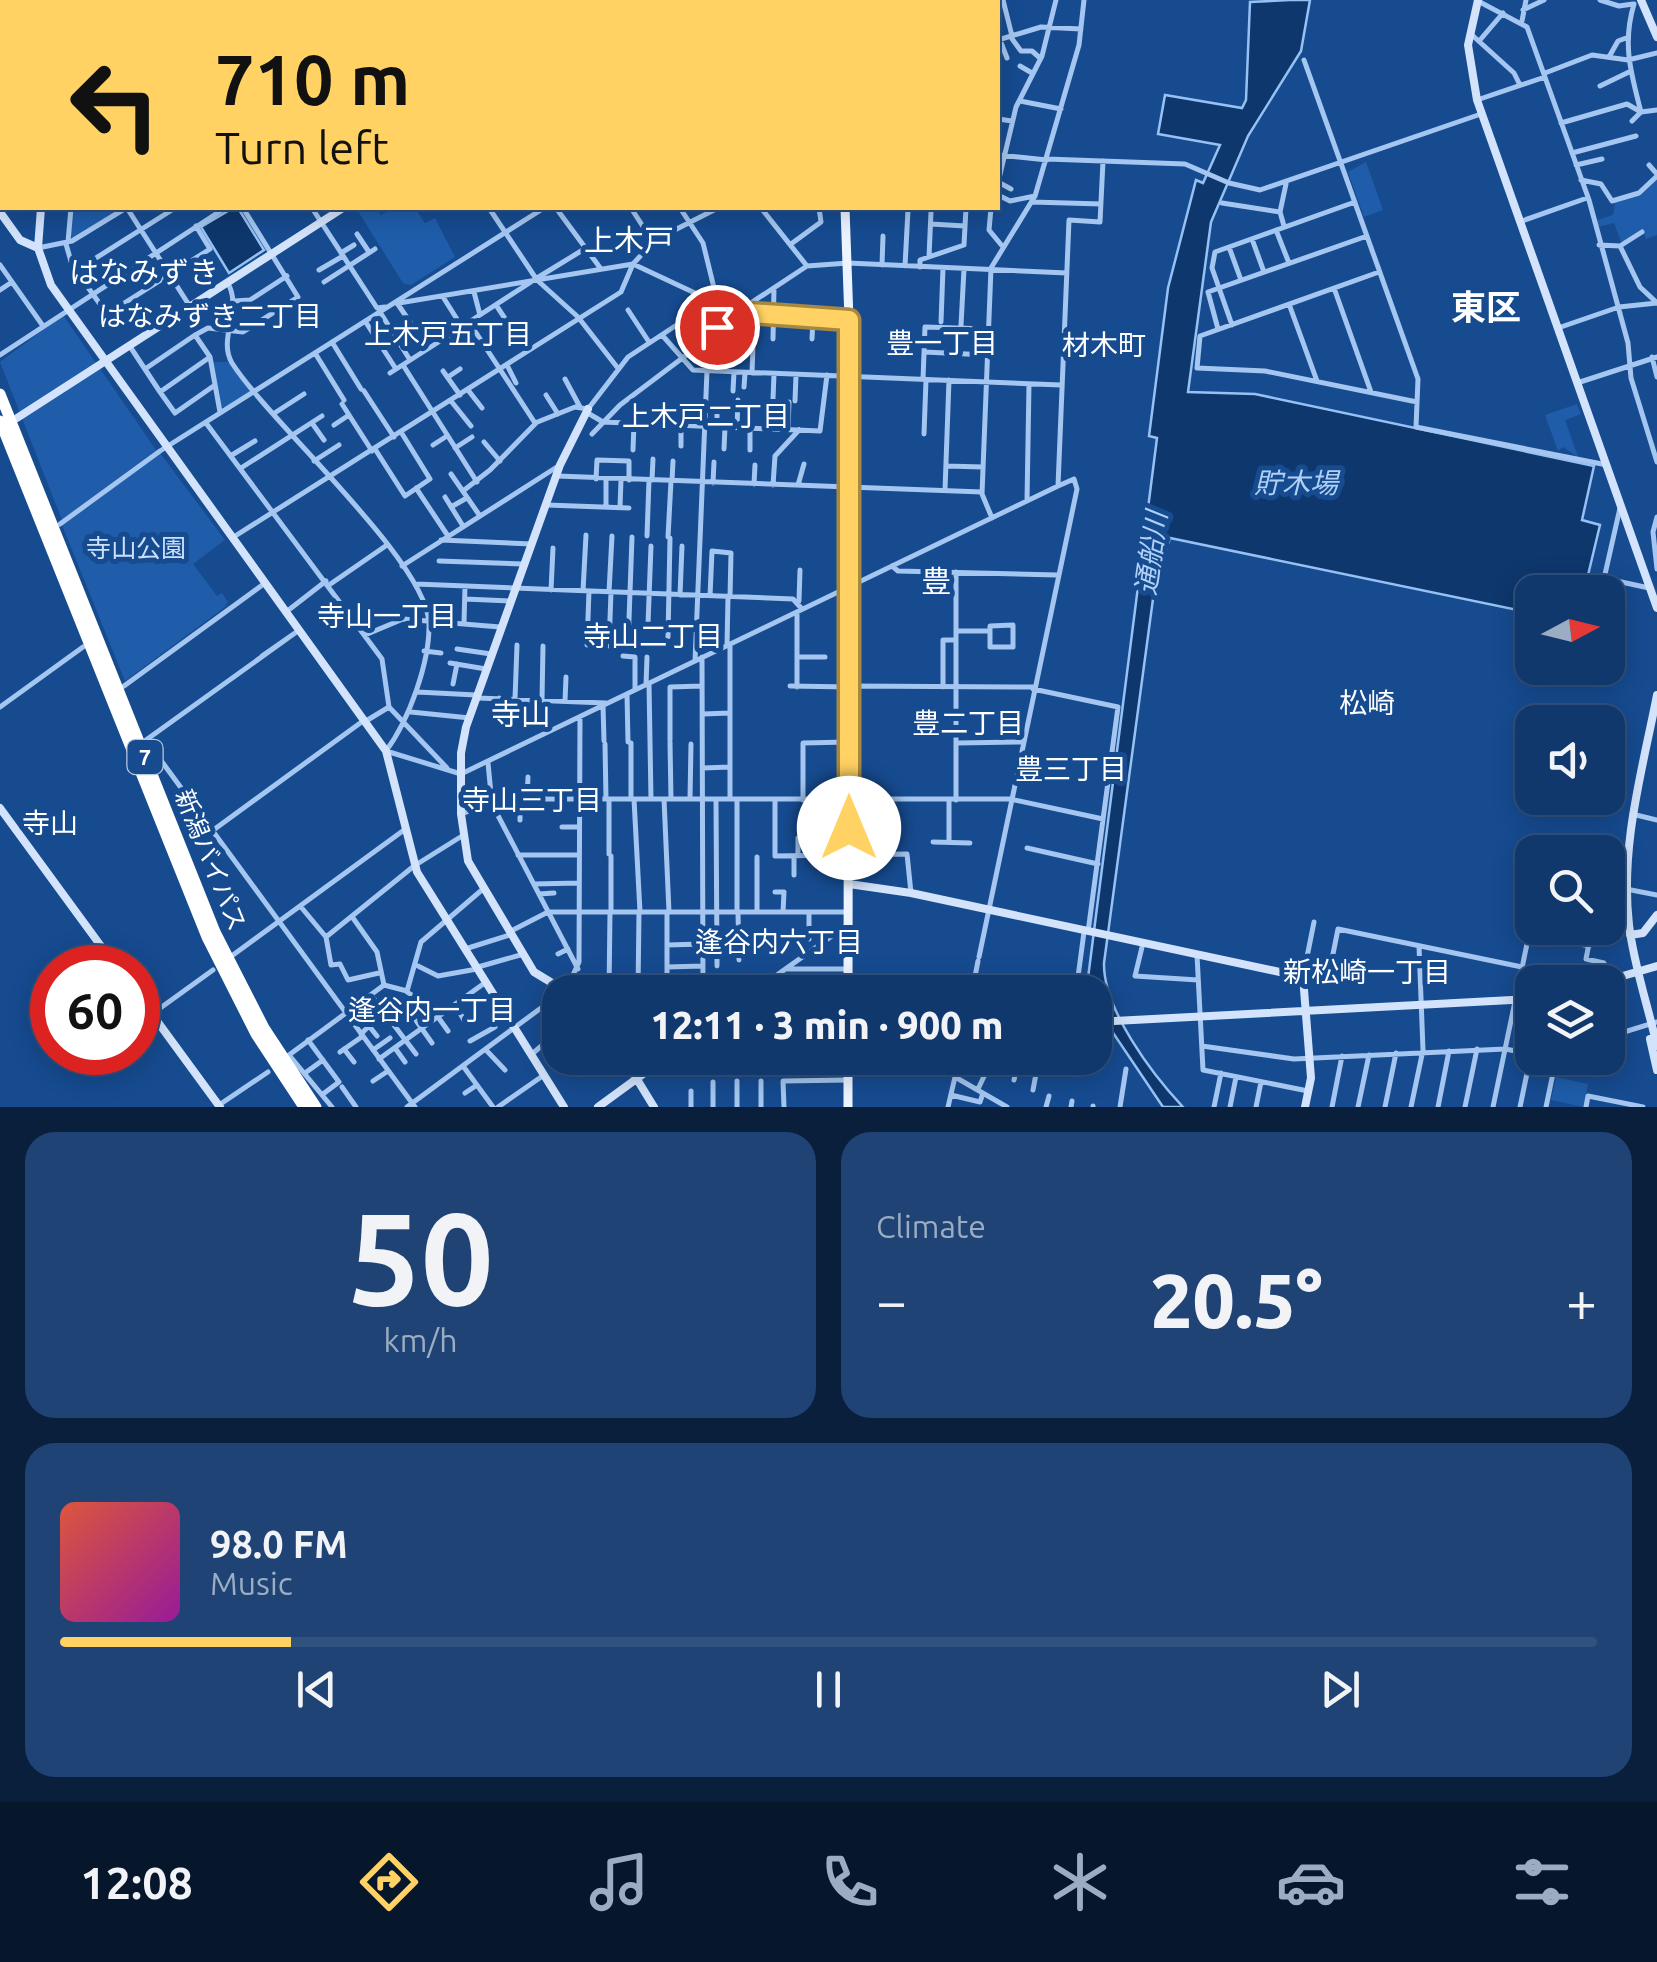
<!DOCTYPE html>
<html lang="en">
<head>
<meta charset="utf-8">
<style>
	body { margin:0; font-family:Ubuntu,"Noto Sans JP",sans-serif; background:#1e4374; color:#f1f3f6; height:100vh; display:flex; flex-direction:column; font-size:38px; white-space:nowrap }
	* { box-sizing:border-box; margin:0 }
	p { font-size:32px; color:#9cacc2 }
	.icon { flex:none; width:55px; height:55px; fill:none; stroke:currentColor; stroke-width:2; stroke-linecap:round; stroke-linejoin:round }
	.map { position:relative; height:1107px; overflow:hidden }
	.side { display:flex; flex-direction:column; gap:25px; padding:25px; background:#091f3b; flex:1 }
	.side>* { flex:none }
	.top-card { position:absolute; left:0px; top:0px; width:1000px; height:210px; box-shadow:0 5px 25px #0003,0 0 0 2px #30527f; background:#ffd263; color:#111; overflow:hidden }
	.needle { width:65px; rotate:83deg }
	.fabs { position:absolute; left:1515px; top:575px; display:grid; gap:20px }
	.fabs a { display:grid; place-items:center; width:110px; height:110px; border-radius:20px; background:#10386c; box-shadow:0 5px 25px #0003,0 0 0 2px #30527f; font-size:50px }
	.speed { position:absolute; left:30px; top:945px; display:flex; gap:20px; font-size:50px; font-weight:700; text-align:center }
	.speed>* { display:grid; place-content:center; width:130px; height:130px; border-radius:50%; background:#10386c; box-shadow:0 5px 25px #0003,0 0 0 2px #30527f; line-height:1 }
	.speed .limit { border:15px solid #d22; background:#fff; color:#111 }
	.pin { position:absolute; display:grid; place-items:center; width:85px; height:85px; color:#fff; margin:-42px; border:5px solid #fff; border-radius:50%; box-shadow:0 2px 10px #0007 }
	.me { position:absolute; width:110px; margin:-55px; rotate:0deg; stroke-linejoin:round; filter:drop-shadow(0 0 8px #0008) }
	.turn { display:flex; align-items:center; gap:35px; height:210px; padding:0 50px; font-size:45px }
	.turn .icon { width:130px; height:130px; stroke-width:2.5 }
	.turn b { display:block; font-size:70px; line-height:85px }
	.big { font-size:75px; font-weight:800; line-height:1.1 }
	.side .tile { flex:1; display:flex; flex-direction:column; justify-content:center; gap:15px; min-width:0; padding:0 35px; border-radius:30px; background:#1e4374 }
	.side .dial { align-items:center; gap:0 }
	.dial b { font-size:130px; line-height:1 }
	.song { display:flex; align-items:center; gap:30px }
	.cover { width:120px; height:120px; border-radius:15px; background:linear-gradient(135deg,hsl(10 70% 55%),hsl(300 70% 35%)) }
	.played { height:10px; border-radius:5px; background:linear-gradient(90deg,#ffd263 15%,#30527f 15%) }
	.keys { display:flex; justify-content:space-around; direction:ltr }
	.heat { display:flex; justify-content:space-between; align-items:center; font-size:55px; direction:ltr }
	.side .tiles { flex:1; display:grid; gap:25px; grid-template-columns:1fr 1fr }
	.tile:last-child { grid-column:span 2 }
	.trip { position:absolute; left:542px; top:975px; width:570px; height:100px; border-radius:30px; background:#10386c; box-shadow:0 5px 25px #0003,0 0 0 2px #30527f; font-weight:800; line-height:100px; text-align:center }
	.dock { display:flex; height:160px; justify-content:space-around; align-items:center; background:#06162b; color:#9cacc2 }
	.dock .icon { width:70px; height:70px }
	.dock .selected { color:#ffd263 }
	.dock b { font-size:45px; color:#f1f3f6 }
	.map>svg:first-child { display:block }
	.green { fill:#1f5daa }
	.water { fill:#0e376d; stroke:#96c1f3; stroke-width:2.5 }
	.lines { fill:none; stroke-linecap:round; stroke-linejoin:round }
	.street { stroke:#a4c6f0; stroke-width:5 }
	.secondary { stroke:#d2e3fb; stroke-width:8 }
	.primary { stroke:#edf4ff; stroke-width:9 }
	.highway { stroke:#fff; stroke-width:11 }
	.route-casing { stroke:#a68840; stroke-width:25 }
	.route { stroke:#ffd263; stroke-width:18 }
	.labels { text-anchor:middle; stroke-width:10; stroke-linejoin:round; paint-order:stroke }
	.shield { fill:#164b90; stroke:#b9c9de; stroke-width:2.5 }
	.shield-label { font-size:22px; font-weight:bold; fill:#fff }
	.park-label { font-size:25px; fill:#cae0fb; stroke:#164b90 }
	.street-label { font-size:25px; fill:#fff; stroke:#164b90 }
	.neighbourhood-label { font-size:28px; fill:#fff; stroke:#164b90 }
	.water-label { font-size:28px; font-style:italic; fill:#b0d0f7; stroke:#164b90 }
	.quarter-label { font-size:30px; fill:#fff; stroke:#164b90 }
	.district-label { font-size:35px; font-weight:bold; fill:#fff; stroke:#164b90 }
</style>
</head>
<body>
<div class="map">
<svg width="1657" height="1107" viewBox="0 0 1657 1107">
	<rect width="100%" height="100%" fill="#164b90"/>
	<path class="green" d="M1366,162L1383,210L1364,217L1348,172Z
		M1657,179V235L1646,239L1642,230L1622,244L1614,223L1598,227L1597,220L1613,215L1615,203L1640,195Z
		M71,208H117L120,211L76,239L67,235Z
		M356,208H376L381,215L393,208H415L425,223L435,218L455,257L411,285L403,283Z
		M63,315L156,450L62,520L0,362Z
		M211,362H232L252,393L227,408L219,406Z
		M1577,404L1581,414L1565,420L1578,457L1563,447L1558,451L1545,415Z
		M160,453L225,540L193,564L217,596L222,593L228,602L224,606L229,604L125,681L62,525Z
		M1556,1077L1588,1084L1584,1107L1551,1100Z"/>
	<path class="water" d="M1290,0H1310L1301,51L1248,136L1211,222L1188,392L1255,394L1594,466L1582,520L1600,525L1584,592H1532V613L1170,538L1155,584L1104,963C1103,1009 1152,1074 1183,1107H1163L1095,1006L1088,978L1157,438L1149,436L1168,288L1196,180L1203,183L1220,145L1158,134L1165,95L1242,108L1246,100L1250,2Z
		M233,208H238L264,250L229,273L201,227Z"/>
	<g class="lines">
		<path class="street" d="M6,0L7,2
			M126,0L128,2
			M210,0L212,2
			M226,0L228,2
			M358,0L360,2
			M468,0L470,2
			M503,0L504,2
			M631,0V2
			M705,0L706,2
			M754,0L755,2
			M797,0V2
			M867,0V2
			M917,0L918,2
			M960,0L961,2
			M1003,0L1012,36
			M1600,0L1619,6L1633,4
			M1478,1L1527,27L1589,200L1628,343L1631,378L1657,462
			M29,2L33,0
			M103,2L107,0
			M168,2L172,0
			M237,2L241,0
			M394,2L395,0
			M447,2L451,0
			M555,2L559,0
			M782,2L785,0
			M895,2L896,0
			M1634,4C1622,44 1631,73 1641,112L1657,110
			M1523,10L1544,0
			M0,21L2,20
			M1522,21L1526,0
			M1472,35L1514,73L1520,85
			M1010,36L1021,51H1032L1040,58
			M998,40L1041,27L1081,29
			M1000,40L1007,58
			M1480,40L1503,13
			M1609,57L1618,41L1626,38
			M1304,60L1418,379L1416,427L1607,465
			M1020,66L1032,73
			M1545,73L1592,55L1628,60L1657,53
			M1600,86L1629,72
			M1477,100L1545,77
			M1020,101L1061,109
			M0,113L2,111
			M998,119L1012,121
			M1561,123L1627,104L1641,112L1632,121
			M0,135L2,139
			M1572,153L1636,136
			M0,154L2,153
			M998,155L1047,160
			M1047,159L1185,164L1229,183L1260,190L1481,114
			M1576,165L1602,159
			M1649,165L1657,174
			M1581,180L1601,184L1612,201L1639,193L1657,176
			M998,182L1011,189
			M998,183L1016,107L1042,56L1056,0
			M998,195L1010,201L1035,196
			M1032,202L1101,204
			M1222,203L1280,212
			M0,208L2,206
			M127,208L189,305
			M312,208L377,308L385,307
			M489,208L537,280L578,317L617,367
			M556,208L601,269
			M631,208L653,242
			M761,208L807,266
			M991,208L989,230L1003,247
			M1519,222L1587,198
			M931,224L965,226
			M1284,226L1280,212L1286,184
			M1276,230L1289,263
			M357,234L369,252
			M1252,239L1264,272
			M68,242L71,208
			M66,244L72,265L107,314L210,249L196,226
			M791,244L821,222L819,208
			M1599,245L1620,246L1642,232
			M1620,246L1640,287L1657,303
			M1229,247L1241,280
			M38,248L72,241L126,208
			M341,253L354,245
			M929,257L931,212
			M0,265L43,326
			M882,265L883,236
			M905,266L908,210
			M920,267V260L964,245L966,208
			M77,270L175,208
			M319,270L343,256
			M1379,272L1200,336L1197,368L1265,371L1417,402
			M537,278L586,248
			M227,282C244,308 217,338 232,363C271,424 426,560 429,623C430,662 409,720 386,751L461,774L1058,486
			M324,282L375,249
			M1334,288L1371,392
			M0,290L12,282
			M474,292L480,315
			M443,297L462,327L469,322L535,423L575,407L588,409L628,357L701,309L715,292L703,243L680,208
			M234,301L250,300L287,276
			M397,303L410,322
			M399,303L633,264L744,316L848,320
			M1289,304L1317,381
			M496,305L508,323
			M628,310L649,342
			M380,312L410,360
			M365,321L396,369
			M469,322L531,282
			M941,322L943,268
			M961,325L964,269
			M1232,325L1212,268L1215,252L1355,202
			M1558,328L1619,307L1657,303
			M1218,329L1208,292L1367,236
			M662,335L693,370L1061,385
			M773,339L774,288
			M812,339L813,319
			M332,342L361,389
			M400,344L413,337
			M753,344L754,316
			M129,345L160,392L210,357
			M924,352L988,355
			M315,353L344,400
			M0,355L225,208
			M1652,357L1657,377
			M403,365L477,482
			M507,365L516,383
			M145,369L195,335
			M443,371L460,395
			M390,373L462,327
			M752,373L753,345
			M448,377L460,369
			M565,379L580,407
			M923,379L925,327L989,329
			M1577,383L1657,357
			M744,387L745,373
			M468,390L482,408
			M364,391L394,437
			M733,391L734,372
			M160,392L175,413L215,385
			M546,395L558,414
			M773,399L774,374
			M451,401L471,426
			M795,401L796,375
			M342,404L372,451
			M663,406L669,407V424
			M220,412L210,357L195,335L208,328L243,332L298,297L243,208
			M586,412L603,422L820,431L827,375
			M273,414L304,394
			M206,423L382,659L389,707L447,768
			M312,423L324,440
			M334,425L349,415
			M717,426V407
			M737,427L738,400
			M788,429L789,402
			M592,434L620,405L701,344L725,320L807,266L848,263L1067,273
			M924,434L926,380
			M484,442L500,461
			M433,445L447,436
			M681,446V425
			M455,448L472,437
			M375,449L405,496L430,479L401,432
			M724,449L725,427
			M633,450L634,423
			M750,450V428
			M232,455L255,441
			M314,461L339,445
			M946,466L983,467
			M241,468L322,416
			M451,474L480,516
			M557,476L982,492
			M596,479L597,460L629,461V480
			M652,480L653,459
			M672,481L673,461
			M713,483L714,462
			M754,484L755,465
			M773,485L775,456L799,430
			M798,485L804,464
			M416,488L448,536
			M945,490L949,380
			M463,491L490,470L536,423
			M445,497L463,526
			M1027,501L1029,384
			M547,505L629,508
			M606,506V479
			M451,507L465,499
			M620,507L621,480
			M1657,517L1653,532L1657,569
			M992,518L982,494L991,268L1035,196L1079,45L1084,0
			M60,524L160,451L544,208
			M647,536L649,480
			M668,537L671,481
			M232,538L621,292L633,264L655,240L718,208
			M441,540L532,544
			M439,561L523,564
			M402,566L560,465
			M892,566L898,571L1057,575
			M956,572V800
			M1603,578L1649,588
			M416,584L793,599L802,609
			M329,585L387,545
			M551,590L553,548
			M583,591L586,535
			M609,592L612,536
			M1601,592L1620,508
			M680,595L682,546
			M710,596L712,551L731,553L730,597
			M465,599L510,601
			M799,601L800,570
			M286,612L326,581
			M797,612V687
			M464,623L465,586
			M648,624L651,546
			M956,631H990V626L1013,625V647H990V631
			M365,635L403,619L500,627
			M668,637L670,538
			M587,645L589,591
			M609,646L611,592
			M727,646L728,597
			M628,647L632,537
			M457,649L491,654
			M424,651L441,653
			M262,656L295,633L146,740L415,1107
			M623,656L635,657V690
			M702,657L703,992
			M797,657H825
			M695,661L707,371
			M450,663L486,669
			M649,683L651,799
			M453,684L457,664
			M646,685L647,657
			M124,686L265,583
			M790,686L849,687
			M849,686L1033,687
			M943,687V640H956
			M1033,689L1118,707L1088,932
			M417,692L476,695
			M627,694L628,742
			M478,698L606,703
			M499,698L500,716
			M515,699L517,645
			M542,700L543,646
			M565,701L566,677
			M603,705L604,741
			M0,707L83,647
			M411,712L470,718
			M703,714L730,713
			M366,721L389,707
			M670,740V687L702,686
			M670,742L671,799
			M631,743V799
			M957,743L1021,742
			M605,744L606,799
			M488,763L492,804L578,969
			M703,768L730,767
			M527,799L528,777
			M634,799L640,912
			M664,799L669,912
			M690,799L691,744
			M716,799L717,966
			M730,799V644
			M737,799V911
			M775,800V856L907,854L911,893
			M803,800V743L848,742
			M461,814L505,799H1010L1103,819
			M1632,814L1657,820
			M520,820V799
			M562,827H579
			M212,831L363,721
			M933,842L970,843
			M949,842V800
			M1600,847L1627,852
			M1027,848L1098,864
			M609,854V800
			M518,855H579
			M798,855V838
			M611,856V912
			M757,857V912
			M794,875V856
			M534,884L579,883
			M1626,889L1657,895
			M775,892H784L783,912
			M539,894L554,893
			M301,907L326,937L331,965L340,964L348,980L379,973
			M738,912L739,960
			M1608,924L1629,927
			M1592,928L1586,959L1604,963L1608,979
			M511,931L548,912H848
			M1530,933L1589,946
			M326,937L414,866L462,836
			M809,939V912
			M1143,943L1135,976L1198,980
			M667,945L703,944
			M465,949L510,935
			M558,954L568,949
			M233,955L404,830
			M1197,955L1203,1070L1308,1091
			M979,957L1077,489L1074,479L1058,486L1069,220L1100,222L1103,161
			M418,966L438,976L477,969
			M478,967L524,954
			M667,967L703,966
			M786,969H848
			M1303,977L1314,922
			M1306,978L1328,979L1338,929L1522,967
			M384,985L407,991L421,942L483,889
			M667,987H703
			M566,990L579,962L580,717
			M407,992L442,1014
			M609,992L610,912
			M638,992L639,912
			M667,992V912
			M753,992L846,926
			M972,992L978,961
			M1076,992L1084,932
			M371,995L416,1054
			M416,998L410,1012L432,1043
			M356,1005L368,1024
			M455,1005L464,1020
			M1608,1010L1611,1009L1608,1026
			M152,1014L213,970
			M438,1017L448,1031
			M1511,1021L1532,1025
			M543,1027L551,1037
			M361,1034L369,1026L377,1036
			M1608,1037L1657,1022
			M308,1040L339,1082L323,1094
			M470,1041L495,1027
			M1202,1046L1294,1059L1505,1049L1532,1054
			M395,1048L405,1062
			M344,1049L354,1062
			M373,1050L390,1038
			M486,1050L505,1070
			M340,1052L363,1036
			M532,1054L560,1030
			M740,1058V1071H765V1058
			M961,1058L955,1077L1007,1107
			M379,1059L486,982
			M981,1063L1004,1074
			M463,1066L493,1107
			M593,1071L605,1058
			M305,1073L323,1060
			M1014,1080L1019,1058
			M373,1081L388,1071
			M737,1081V1107
			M761,1081V1107
			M713,1082V1107
			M342,1087L356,1107
			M978,1089L989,1066
			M1033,1090L1039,1058
			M465,1093L477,1085
			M951,1095L980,1102L983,1093
			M219,1105L268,1072
			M332,1107L289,1055L384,985L377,952L353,918
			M407,1107L560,994
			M498,1107L544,1075
			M691,1107V1091
			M784,1107L783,1081L848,1080
			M948,1107L955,1077
			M1046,1107L1049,1096
			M1071,1107L1072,1101
			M1093,1107V1106
			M1120,1107L1126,1069
			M1214,1107L1221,1073
			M1230,1107L1236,1077
			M1256,1107L1261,1082
			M1332,1107L1342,1056
			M1358,1107L1369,1055
			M1385,1107L1396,1053
			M1411,1107L1423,1050L1419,946
			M1438,1107L1449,1051
			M1465,1107L1477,1049
			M1493,1107L1532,920
			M1520,1107L1531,1054
			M1546,1107L1556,1059L1547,1058
			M1586,1107L1588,1096L1643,1107"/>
		<path class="secondary" d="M434,0L435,2
			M1478,0L1468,45L1477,100L1657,608
			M1641,0L1657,37
			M663,2L667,0
			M0,60L2,64
			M41,208L38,248L51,285L386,751L417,872L564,1107
			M0,212L20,240L38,248
			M17,418L343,208
			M1657,695C1642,772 1620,846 1629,925C1634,966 1648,1006 1657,1046
			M0,808L117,968
			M849,884L911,893L1303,977L1311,1078L1305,1107
			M1630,935L1643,933L1657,915
			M1602,982L1657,966
			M567,992L534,972L468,861L461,814V753L466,727L560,465L588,409
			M138,995L220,1107
			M1095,1022L1532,999
			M1650,1039L1657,1070
			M624,1058L654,1107
			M598,1107L665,1058"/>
		<path class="primary" d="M831,0V2
			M845,208L849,320L848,992
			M848,1058V1107"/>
		<path class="highway" d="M0,394L215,932L264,1028L316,1107
			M0,421L207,937L256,1034L304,1107"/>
	</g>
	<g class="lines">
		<defs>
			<path id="route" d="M717,327L736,312L849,320V828"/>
		</defs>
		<use href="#route" class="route-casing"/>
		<use href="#route" class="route"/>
	</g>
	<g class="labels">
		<rect class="shield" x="127.5" y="740" width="35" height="34" rx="8"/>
		<g class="shield-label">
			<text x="145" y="765">7</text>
		</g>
		<g class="park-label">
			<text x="136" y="557">寺山公園</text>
		</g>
		<g class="street-label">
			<text transform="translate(211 860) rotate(68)" y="9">新潟バイパス</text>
		</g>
		<g class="neighbourhood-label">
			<text x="210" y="326">はなみずき二丁目</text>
			<text x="448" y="344">上木戸五丁目</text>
			<text x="942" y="353">豊一丁目</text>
			<text x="1104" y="355">材木町</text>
			<text x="706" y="426">上木戸二丁目</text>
			<text x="387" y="626">寺山一丁目</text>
			<text x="653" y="646">寺山二丁目</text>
			<text x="1367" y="713">松崎</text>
			<text x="968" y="733">豊二丁目</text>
			<text x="1071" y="779">豊三丁目</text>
			<text x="532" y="810">寺山三丁目</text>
			<text x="50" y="833">寺山</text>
			<text x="779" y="952">逢谷内六丁目</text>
			<text x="1367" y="982">新松崎一丁目</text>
			<text x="432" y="1020">逢谷内一丁目</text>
		</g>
		<g class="water-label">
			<text x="1296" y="493">貯木場</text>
			<text transform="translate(1151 553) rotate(-82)" y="10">通船川</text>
		</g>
		<g class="quarter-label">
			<text x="629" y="251">上木戸</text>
			<text x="144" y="283">はなみずき</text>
			<text x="936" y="592">豊</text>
			<text x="521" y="725">寺山</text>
		</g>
		<g class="district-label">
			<text x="1486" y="320">東区</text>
		</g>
	</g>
</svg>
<div class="fabs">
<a><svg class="needle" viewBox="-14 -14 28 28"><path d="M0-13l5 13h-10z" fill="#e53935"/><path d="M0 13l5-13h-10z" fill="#9cacc2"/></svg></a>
<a><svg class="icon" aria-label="sound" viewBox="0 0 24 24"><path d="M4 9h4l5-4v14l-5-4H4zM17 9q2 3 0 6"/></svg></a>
<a><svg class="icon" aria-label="search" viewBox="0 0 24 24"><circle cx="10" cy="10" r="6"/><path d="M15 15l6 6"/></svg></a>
<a><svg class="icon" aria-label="layers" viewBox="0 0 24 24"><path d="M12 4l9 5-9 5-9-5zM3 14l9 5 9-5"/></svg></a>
</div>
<div class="speed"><div class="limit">60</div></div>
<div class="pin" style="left:717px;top:327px;background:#d93025"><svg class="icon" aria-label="arrive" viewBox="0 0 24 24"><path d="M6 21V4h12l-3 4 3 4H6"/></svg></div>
<svg class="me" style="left:849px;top:828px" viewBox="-20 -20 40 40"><circle r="19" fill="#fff"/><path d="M0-13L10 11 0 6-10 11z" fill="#ffd263"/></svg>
<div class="trip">12:11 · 3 min · 900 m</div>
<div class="top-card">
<div class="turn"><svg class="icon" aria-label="left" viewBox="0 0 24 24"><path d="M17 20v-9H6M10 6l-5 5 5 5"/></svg><div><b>710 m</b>Turn left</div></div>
</div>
</div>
<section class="side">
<div class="tiles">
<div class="tile dial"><b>50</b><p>km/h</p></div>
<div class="tile"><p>Climate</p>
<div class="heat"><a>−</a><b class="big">20.5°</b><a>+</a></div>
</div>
<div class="tile">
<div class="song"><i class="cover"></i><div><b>98.0 FM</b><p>Music</p></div></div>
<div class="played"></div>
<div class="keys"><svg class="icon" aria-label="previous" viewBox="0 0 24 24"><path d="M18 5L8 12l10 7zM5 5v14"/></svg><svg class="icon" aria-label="pause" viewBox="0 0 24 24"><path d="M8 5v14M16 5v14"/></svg><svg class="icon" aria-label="next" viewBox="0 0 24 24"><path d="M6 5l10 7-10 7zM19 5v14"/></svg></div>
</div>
</div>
</section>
<nav class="dock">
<b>12:08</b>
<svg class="icon selected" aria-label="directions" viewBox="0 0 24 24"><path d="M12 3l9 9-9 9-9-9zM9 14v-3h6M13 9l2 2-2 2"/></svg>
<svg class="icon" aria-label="music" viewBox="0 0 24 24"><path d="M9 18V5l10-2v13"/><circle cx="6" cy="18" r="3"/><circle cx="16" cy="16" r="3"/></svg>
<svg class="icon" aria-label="phone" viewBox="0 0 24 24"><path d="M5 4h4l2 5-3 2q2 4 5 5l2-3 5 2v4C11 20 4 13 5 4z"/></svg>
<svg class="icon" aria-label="climate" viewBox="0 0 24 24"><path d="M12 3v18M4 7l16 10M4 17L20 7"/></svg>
<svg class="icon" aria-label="car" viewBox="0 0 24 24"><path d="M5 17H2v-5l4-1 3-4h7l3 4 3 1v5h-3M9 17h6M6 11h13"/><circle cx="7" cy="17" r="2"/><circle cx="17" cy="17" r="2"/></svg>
<svg class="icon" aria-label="filters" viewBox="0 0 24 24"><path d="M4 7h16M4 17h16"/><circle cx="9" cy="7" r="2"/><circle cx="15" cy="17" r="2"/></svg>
</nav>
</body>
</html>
